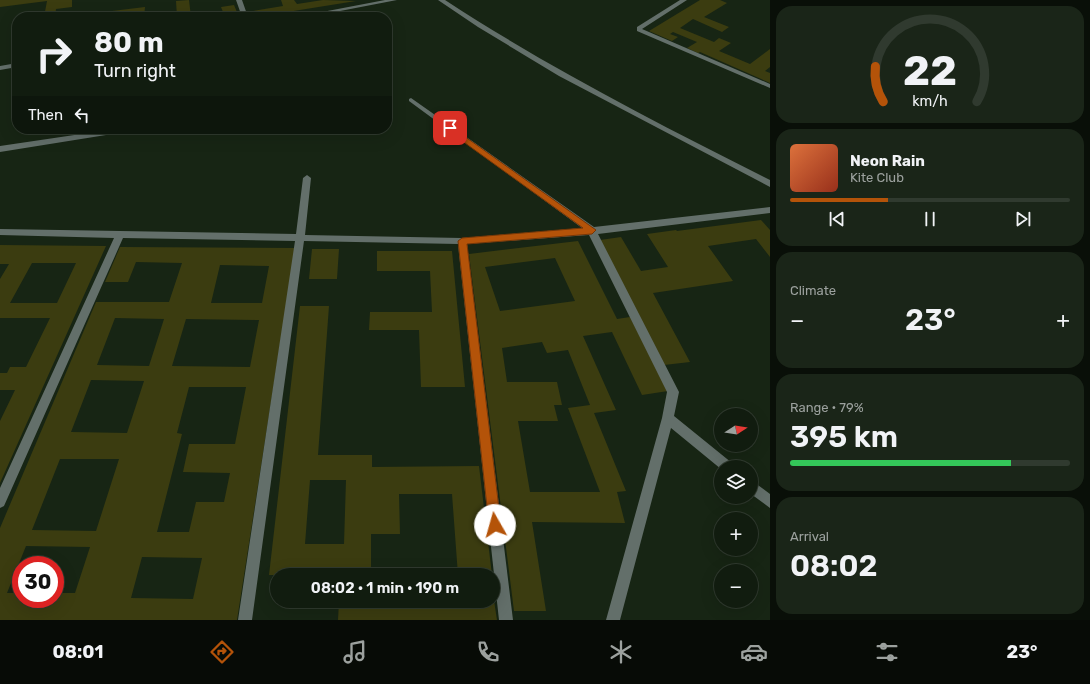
<!DOCTYPE html>
<html lang="en">
<head>
<meta charset="utf-8">
<style>
	body { margin:0; font-family:Rubik,sans-serif; background:#1a2518; color:#f1f3f6; height:100vh; display:flex; flex-direction:column; font-size:15px; white-space:nowrap }
	* { box-sizing:border-box; margin:0 }
	p { font-size:13px; color:#9ca19e }
	.icon { flex:none; width:22px; height:22px; fill:none; stroke:currentColor; stroke-width:2; stroke-linecap:round; stroke-linejoin:round }
	.map { position:relative; flex:1; overflow:hidden }
	.panel { display:flex; flex-direction:column; gap:6px; padding:6px; background:#090f08; width:320px }
	.panel>* { flex:none }
	.top-card { position:absolute; left:12px; top:12px; width:380px; height:122px; border-radius:16px; box-shadow:0 4px 16px #0002,0 0 0 1px #303a2f; background:#111c0f; color:#f1f3f6; overflow:hidden }
	.needle { width:26px; rotate:78deg }
	.tools { position:absolute; left:714px; top:408px; display:grid; gap:8px }
	.tools a { display:grid; place-items:center; width:44px; height:44px; border-radius:50%; background:#111c0f; box-shadow:0 4px 16px #0002,0 0 0 1px #303a2f; font-size:20px }
	.speed { position:absolute; left:12px; top:556px; display:flex; gap:8px; font-size:20px; font-weight:700; text-align:center }
	.speed>* { display:grid; place-content:center; width:52px; height:52px; border-radius:50%; background:#111c0f; box-shadow:0 4px 16px #0002,0 0 0 1px #303a2f; line-height:1 }
	.speed .limit { border:6px solid #d22; background:#fff; color:#111 }
	.pin { position:absolute; display:grid; place-items:center; width:34px; height:34px; color:#fff; margin:-17px; border-radius:8px; box-shadow:0 2px 6px #0006 }
	.me { position:absolute; width:44px; margin:-22px; rotate:353deg; stroke-linejoin:round; filter:drop-shadow(0 0 3px #0008) }
	.turn { display:flex; align-items:center; gap:14px; height:84px; padding:0 16px; font-size:18px }
	.turn .icon { width:52px; height:52px; stroke-width:2.5 }
	.turn b { display:block; font-size:28px; line-height:34px }
	.then { display:flex; align-items:center; height:38px; padding:0 16px; background:#0003; gap:8px; font-size:15px }
	.big { font-size:30px; font-weight:600; line-height:1.1 }
	.panel .tile { flex:1; display:flex; flex-direction:column; justify-content:center; gap:6px; min-width:0; padding:0 14px; border-radius:16px; background:#1a2518 }
	.panel .dial { align-items:center; gap:0 }
	.dial svg { height:104px; overflow:visible; fill:none; stroke:#303a2f; stroke-width:7; stroke-linecap:round; text-anchor:middle }
	.dial text { fill:#f1f3f6; stroke:none }
	.song { display:flex; align-items:center; gap:12px }
	.cover { width:48px; height:48px; border-radius:6px; background:linear-gradient(135deg,hsl(20 70% 55%),hsl(10 70% 35%)) }
	.played { height:4px; border-radius:2px; background:linear-gradient(90deg,#b45309 35%,#303a2f 35%) }
	.keys { display:flex; justify-content:space-around; direction:ltr }
	.heat { display:flex; justify-content:space-between; align-items:center; font-size:22px; direction:ltr }
	.charge { height:6px; border-radius:3px; background:linear-gradient(90deg,#34c759 79%,#303a2f 0) }
	.trip { position:absolute; left:270px; top:568px; width:230px; height:40px; border-radius:20px; background:#111c0f; box-shadow:0 4px 16px #0002,0 0 0 1px #303a2f; font-weight:600; line-height:40px; text-align:center }
	.menu { display:flex; height:64px; justify-content:space-around; align-items:center; background:#070b06; color:#9ca19e }
	.menu .icon { width:28px; height:28px }
	.menu .selected { color:#b45309 }
	.menu b { font-size:18px; color:#f1f3f6 }
	main { display:flex; flex:1; min-height:0 }
	.map>svg:first-child { display:block }
	.building { fill:#3b3c10; fill-rule:evenodd }
	.lines { fill:none; stroke-linecap:round; stroke-linejoin:round }
	.minor { fill:#636f6a; fill-rule:evenodd }
	.route { fill:#b45309; stroke:#753606 }
</style>
</head>
<body>
<main>
<div class="map">
<svg width="770" height="620" viewBox="0 0 770 620">
	<rect width="100%" height="100%" fill="#172514"/>
	<path class="building" d="M0,0H72V7L56,9L55,17H44L47,1L0,7Z
		M189,0L191,17H177L176,1Z
		M281,0H294L297,4L323,0L356,1L256,17L253,11L283,6Z
		M700,0H720L727,3L704,17L729,27L722,32L693,19L680,28L714,42L719,38L731,43L719,51L750,64L770,49V67L765,71L770,73V83L700,52L698,53L687,48L697,42L673,32L670,34L678,37L672,41L649,31Z
		M234,5L239,17H225L221,7Z
		M145,7L144,17H111L112,11Z
		M761,220L770,230V257L756,239L708,246L733,281L653,293L690,362L664,365L600,240L621,237L641,271L668,267L647,234L676,230L677,231Z
		M578,241L617,319L630,317L668,391L642,395L612,332L583,336L616,410L594,413L626,491L617,492L625,523L532,522L546,611H514L469,254ZM555,258L575,301L500,311L485,267ZM542,342L547,353L568,350L590,405L568,408L600,492H530L518,421H558L554,405H562L557,382H507L502,348Z
		M0,245L106,246L0,483V421L15,390H0V373H7L10,367H26L50,318H0V279L9,264H0ZM32,263H76L57,303H10Z
		M120,247L295,248L237,620H0V528L96,302H169L182,263L136,262L128,282H105ZM220,265L269,266L262,303H211ZM115,318L164,319L149,366L97,365ZM186,319L259,320L250,367L172,366ZM91,380L144,381L127,433L71,432ZM189,387H246L235,444H189L183,472L230,473L224,502H196L189,532H157L182,434L177,433ZM60,459H119L96,531L32,530ZM26,546L90,547L75,593H55V599H21V593H7ZM142,557L202,558L193,599L131,598Z
		M312,249H339L337,279H309Z
		M377,251H452L465,387H421L419,330H369L370,312H432L430,271H377Z
		M300,306H329L318,455H372V467L479,466L492,575H458L452,494H399L400,534H371V575H269ZM310,480H346L344,544H305Z
		M493,594L497,620H338L339,601H493Z"/>
	<g class="lines">
		<path class="minor" d="M236,0H242L248,17H242Z
			M385,0H397L309,17H296Z
			M438,0H445C549,68 659,124 770,180V187L559,76L478,27Z
			M680,0H687L642,29L770,84V88L637,31V27Z
			M17,63V67L0,70V66Z
			M411,98L594,227L770,207V213L598,234L679,392L674,416L732,463L734,467H721V469L671,428L620,620H606L662,418L667,392L589,235L467,244L513,620H499L458,244L304,241L252,620H238L295,241L123,238L4,506L0,508V488L114,238L0,235V229L296,234L303,178L307,175L311,178L305,235L462,238L582,228L409,101V99Z
			M115,129H135L131,131L0,152V146Z
			M751,480L770,494V508L751,494Z"/>
	</g>
	<path class="route" d="M450,126L596,230L592,234L467,244L501,525L499,529L495,531L491,529L489,525L458,241L462,238L583,228L447,130V127Z"/>
</svg>
<div class="tools">
<a><svg class="needle" viewBox="-14 -14 28 28"><path d="M0-13l5 13h-10z" fill="#e53935"/><path d="M0 13l5-13h-10z" fill="#9ca19e"/></svg></a>
<a><svg class="icon" aria-label="layers" viewBox="0 0 24 24"><path d="M12 4l9 5-9 5-9-5zM3 14l9 5 9-5"/></svg></a>
<a>+</a>
<a>−</a>
</div>
<div class="speed"><div class="limit">30</div></div>
<div class="pin" style="left:450px;top:128px;background:#d93025"><svg class="icon" aria-label="arrive" viewBox="0 0 24 24"><path d="M6 21V4h12l-3 4 3 4H6"/></svg></div>
<svg class="me" style="left:495px;top:525px" viewBox="-20 -20 40 40"><circle r="19" fill="#fff"/><path d="M0-13L10 11 0 6-10 11z" fill="#b45309"/></svg>
<div class="trip">08:02 · 1 min · 190 m</div>
<div class="top-card">
<div class="turn"><svg class="icon" aria-label="right" viewBox="0 0 24 24"><path d="M7 20v-9h11M14 6l5 5-5 5"/></svg><div><b>80 m</b>Turn right</div></div>
<div class="then">Then<svg class="icon" aria-label="left" viewBox="0 0 24 24"><path d="M17 20v-9H6M10 6l-5 5 5 5"/></svg></div>
</div>
</div>
<section class="panel">
<div class="tile dial"><svg viewBox="0 0 100 80">
<path d="M14 69A42 42 0 1 1 86 69"/>
<path d="M14 69A42 42 0 0 1 8 42" stroke="#b45309"/>
<text x="50" y="56" font-size="32" font-weight="700">22</text>
<text x="50" y="72" font-size="11">km/h</text>
</svg></div>
<div class="tile">
<div class="song"><i class="cover"></i><div><b>Neon Rain</b><p>Kite Club</p></div></div>
<div class="played"></div>
<div class="keys"><svg class="icon" aria-label="previous" viewBox="0 0 24 24"><path d="M18 5L8 12l10 7zM5 5v14"/></svg><svg class="icon" aria-label="pause" viewBox="0 0 24 24"><path d="M8 5v14M16 5v14"/></svg><svg class="icon" aria-label="next" viewBox="0 0 24 24"><path d="M6 5l10 7-10 7zM19 5v14"/></svg></div>
</div>
<div class="tile"><p>Climate</p>
<div class="heat"><a>−</a><b class="big">23°</b><a>+</a></div>
</div>
<div class="tile"><p>Range · 79%</p><b class="big">395 km</b><div class="charge"></div></div>
<div class="tile"><p>Arrival</p><b class="big">08:02</b></div>
</section>
</main>
<nav class="menu">
<b>08:01</b>
<svg class="icon selected" aria-label="directions" viewBox="0 0 24 24"><path d="M12 3l9 9-9 9-9-9zM9 14v-3h6M13 9l2 2-2 2"/></svg>
<svg class="icon" aria-label="music" viewBox="0 0 24 24"><path d="M9 18V5l10-2v13"/><circle cx="6" cy="18" r="3"/><circle cx="16" cy="16" r="3"/></svg>
<svg class="icon" aria-label="phone" viewBox="0 0 24 24"><path d="M5 4h4l2 5-3 2q2 4 5 5l2-3 5 2v4C11 20 4 13 5 4z"/></svg>
<svg class="icon" aria-label="climate" viewBox="0 0 24 24"><path d="M12 3v18M4 7l16 10M4 17L20 7"/></svg>
<svg class="icon" aria-label="car" viewBox="0 0 24 24"><path d="M5 17H2v-5l4-1 3-4h7l3 4 3 1v5h-3M9 17h6M6 11h13"/><circle cx="7" cy="17" r="2"/><circle cx="17" cy="17" r="2"/></svg>
<svg class="icon" aria-label="filters" viewBox="0 0 24 24"><path d="M4 7h16M4 17h16"/><circle cx="9" cy="7" r="2"/><circle cx="15" cy="17" r="2"/></svg>
<b>23°</b>
</nav>
</body>
</html>
